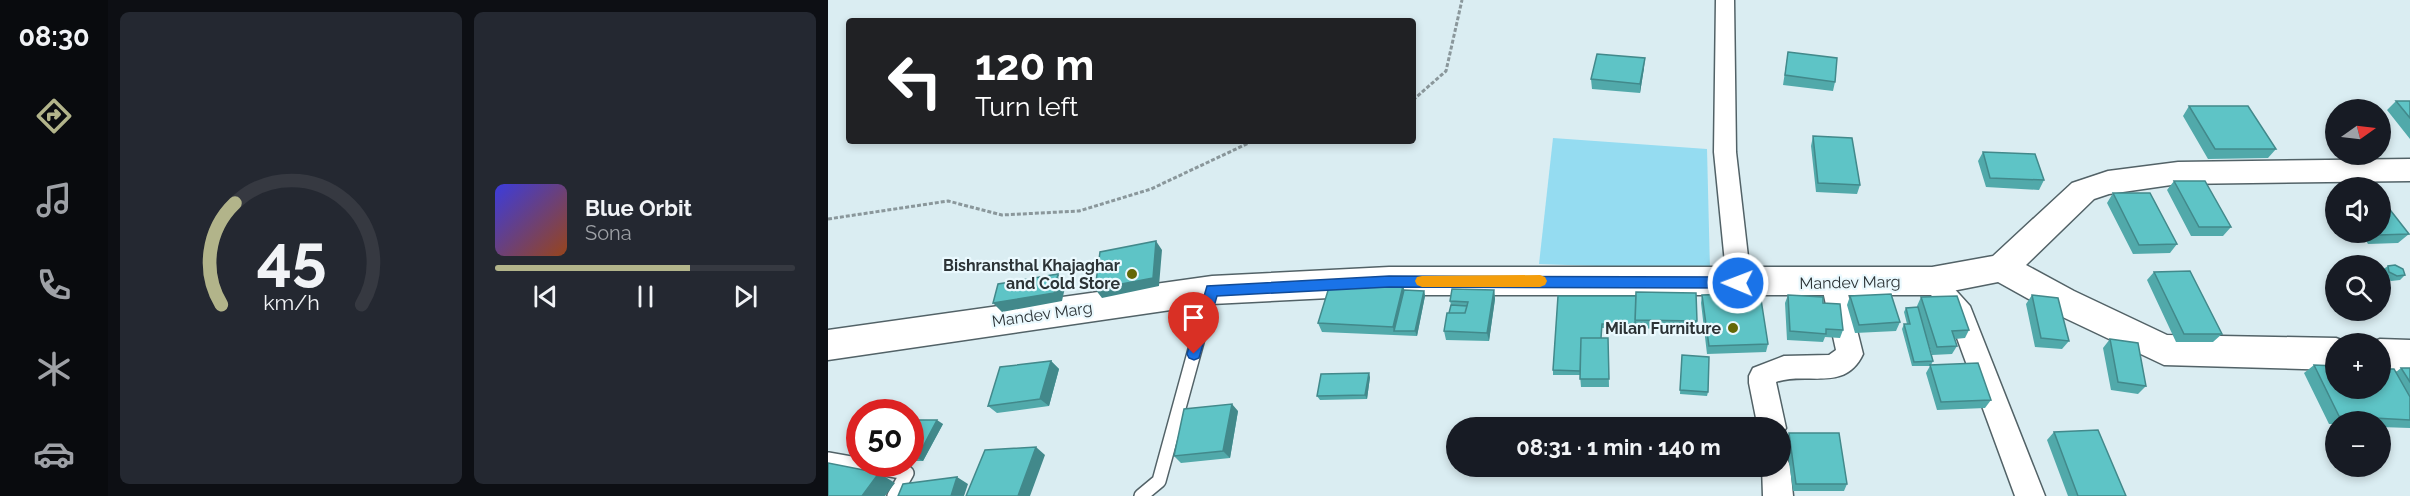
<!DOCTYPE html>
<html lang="en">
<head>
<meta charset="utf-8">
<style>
	body { margin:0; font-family:Raleway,sans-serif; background:#242831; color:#f1f3f6; height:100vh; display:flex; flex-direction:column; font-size:22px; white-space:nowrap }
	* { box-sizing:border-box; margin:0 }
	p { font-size:20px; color:#9ea1a6 }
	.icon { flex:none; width:33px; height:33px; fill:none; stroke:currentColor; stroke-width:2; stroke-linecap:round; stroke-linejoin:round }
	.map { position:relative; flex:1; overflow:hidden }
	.panel { display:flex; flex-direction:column; gap:12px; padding:12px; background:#0d0f14; width:720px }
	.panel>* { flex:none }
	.guide { position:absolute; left:18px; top:18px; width:570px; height:126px; border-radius:6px; box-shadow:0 3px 9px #0003; background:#202124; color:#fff; overflow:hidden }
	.needle { width:39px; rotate:76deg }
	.buttons { position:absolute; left:1497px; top:99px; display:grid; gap:12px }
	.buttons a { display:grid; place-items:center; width:66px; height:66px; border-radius:50%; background:#171b24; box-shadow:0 3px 9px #0003; font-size:30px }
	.speed { position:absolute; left:18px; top:399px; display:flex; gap:12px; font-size:30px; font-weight:700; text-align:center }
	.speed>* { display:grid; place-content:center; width:78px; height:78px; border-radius:50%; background:#171b24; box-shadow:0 3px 9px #0003; line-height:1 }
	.speed .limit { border:9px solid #d22; background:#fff; color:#111 }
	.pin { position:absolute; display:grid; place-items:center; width:51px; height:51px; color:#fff; margin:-62px -26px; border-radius:50% 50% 50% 0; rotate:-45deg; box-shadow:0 0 6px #0007 }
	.pin .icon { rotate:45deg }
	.me { position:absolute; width:66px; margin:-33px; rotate:271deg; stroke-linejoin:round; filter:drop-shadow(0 0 4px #0008) }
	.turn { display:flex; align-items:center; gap:21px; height:126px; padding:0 30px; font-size:27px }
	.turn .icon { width:78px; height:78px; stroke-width:2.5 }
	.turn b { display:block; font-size:42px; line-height:51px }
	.panel .tile { flex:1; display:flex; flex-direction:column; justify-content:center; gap:9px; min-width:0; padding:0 21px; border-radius:9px; background:#242831 }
	.panel .dial { align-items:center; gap:0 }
	.dial svg { height:156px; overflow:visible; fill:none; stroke:#363941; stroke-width:7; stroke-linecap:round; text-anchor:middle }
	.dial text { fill:#f1f3f6; stroke:none }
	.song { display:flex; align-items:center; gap:18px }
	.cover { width:72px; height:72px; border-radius:9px; background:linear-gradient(135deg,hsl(240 70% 55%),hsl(20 70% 35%)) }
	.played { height:6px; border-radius:3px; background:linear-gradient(90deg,#b2b48a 65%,#363941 65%) }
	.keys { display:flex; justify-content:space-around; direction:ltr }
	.panel .tiles { flex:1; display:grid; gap:12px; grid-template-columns:repeat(2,1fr) }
	.trip { position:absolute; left:618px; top:417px; width:345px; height:60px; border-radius:30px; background:#171b24; box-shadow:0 3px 9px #0003; font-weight:700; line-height:60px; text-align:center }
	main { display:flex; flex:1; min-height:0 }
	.tab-bar { display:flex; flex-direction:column; width:108px; justify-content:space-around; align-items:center; background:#090b0e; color:#9ea1a6 }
	.tab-bar .icon { width:42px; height:42px }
	.tab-bar .current { color:#b2b48a }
	.tab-bar b { font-size:27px; color:#f1f3f6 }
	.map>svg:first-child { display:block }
	.green { fill:#95dcf1 }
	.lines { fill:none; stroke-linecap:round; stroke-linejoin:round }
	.lane-casing { stroke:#526267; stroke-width:16 }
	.street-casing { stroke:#526267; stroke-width:3 }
	.secondary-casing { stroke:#526267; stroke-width:3 }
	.path { stroke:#8a979b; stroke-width:3; stroke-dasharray:4 2; stroke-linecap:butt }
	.lane { stroke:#fff; stroke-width:13 }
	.street { fill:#fff; fill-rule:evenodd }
	.secondary { fill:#fff; fill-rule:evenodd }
	.wall { fill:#51a9aa }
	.shaded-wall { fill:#42898b }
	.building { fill:#5ec4c6; stroke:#42898b; stroke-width:1.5 }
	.route { fill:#1a73e8; stroke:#114b97; stroke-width:1.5 }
	.slow { fill:#f59e0b }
	.poi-dot { fill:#646807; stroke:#eaf9fe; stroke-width:2 }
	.labels { text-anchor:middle; stroke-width:4.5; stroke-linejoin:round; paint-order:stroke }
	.poi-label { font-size:16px; font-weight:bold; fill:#2c3336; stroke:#eaf9fe; text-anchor:end }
	.street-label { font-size:16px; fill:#2c3336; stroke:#eaf9fe }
</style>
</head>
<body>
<main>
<nav class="tab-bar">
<b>08:30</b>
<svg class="icon current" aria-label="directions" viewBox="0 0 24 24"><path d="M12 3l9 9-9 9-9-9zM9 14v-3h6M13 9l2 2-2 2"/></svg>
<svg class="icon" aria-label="music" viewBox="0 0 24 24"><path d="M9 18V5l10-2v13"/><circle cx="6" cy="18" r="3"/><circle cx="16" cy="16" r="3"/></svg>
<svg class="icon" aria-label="phone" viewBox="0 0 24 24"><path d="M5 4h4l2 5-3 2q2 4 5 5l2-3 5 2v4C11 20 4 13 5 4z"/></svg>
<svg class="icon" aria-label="climate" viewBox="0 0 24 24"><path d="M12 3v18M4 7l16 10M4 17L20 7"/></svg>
<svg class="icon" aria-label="car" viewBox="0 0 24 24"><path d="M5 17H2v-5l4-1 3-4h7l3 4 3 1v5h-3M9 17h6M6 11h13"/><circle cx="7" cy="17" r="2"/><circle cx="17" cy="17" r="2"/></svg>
</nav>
<section class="panel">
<div class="tiles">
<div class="tile dial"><svg viewBox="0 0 100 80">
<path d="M14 69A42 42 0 1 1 86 69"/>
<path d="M14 69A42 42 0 0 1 21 17" stroke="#b2b48a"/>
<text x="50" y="56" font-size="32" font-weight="700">45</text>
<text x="50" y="72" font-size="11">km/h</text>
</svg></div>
<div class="tile">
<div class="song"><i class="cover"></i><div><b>Blue Orbit</b><p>Sona</p></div></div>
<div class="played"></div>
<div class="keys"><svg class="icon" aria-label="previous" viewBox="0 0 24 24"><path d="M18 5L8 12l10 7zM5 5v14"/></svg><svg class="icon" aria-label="pause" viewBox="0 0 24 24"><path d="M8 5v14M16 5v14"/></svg><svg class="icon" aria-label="next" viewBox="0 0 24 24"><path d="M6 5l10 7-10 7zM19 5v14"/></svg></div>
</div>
</div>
</section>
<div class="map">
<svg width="1582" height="496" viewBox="0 0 1582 496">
	<rect width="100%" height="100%" fill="#daedf2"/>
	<path class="green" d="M725,138L879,149L882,270L711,264Z"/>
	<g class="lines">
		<defs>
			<path id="lane" d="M0,459L79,473L66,496
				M313,496L331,481L383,291"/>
			<path id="street" d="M888,0H906L908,152L923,283L920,290L911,293L902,290L899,283L886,152Z
				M1104,271L1113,274L1142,306L1217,496H1187L1122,319L1092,281L1095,274Z
				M1005,272L1014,275L1017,282L1035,354C1017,393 978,371 948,382L958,428L952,438V428H930L921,383V376L925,368L956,356L1001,355L1008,350L993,282L996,275Z
				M952,454L958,456L962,466L965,496H935L934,466H952Z"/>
			<path id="secondary" d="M1582,159V181L1350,184L1281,194L1266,199L1198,265L1246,291L1339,335L1508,338L1521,343L1508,344V370L1336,365L1222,311L1170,282L1104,295H561L384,304L0,360V330L384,276L561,267H1104L1165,256L1244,183L1280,171L1350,162Z
				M1552,339L1582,340V372L1552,371V344H1540Z"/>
		</defs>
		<use href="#lane" class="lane-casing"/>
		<use href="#street" class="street-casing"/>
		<use href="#secondary" class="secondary-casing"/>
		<path class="path" d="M585,100L618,71L634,0
			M0,219L120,201L174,215L251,211L323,189L425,141"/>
		<use href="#lane" class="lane"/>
		<use href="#street" class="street"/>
		<use href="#secondary" class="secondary"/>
	</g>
	<path class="wall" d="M960,52L1007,82L1005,91L955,85Z
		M816,68L812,93L764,89L763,79Z
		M1568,101H1582V139L1559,110Z
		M1361,106L1448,149L1440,158L1380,159L1355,116Z
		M985,136L1032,185L1029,194L988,192L983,146Z
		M1155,152L1216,180L1211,190L1158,187L1150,161Z
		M1346,181L1403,227L1395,236H1363L1339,190Z
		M1513,183L1546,188H1510Z
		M1285,193L1349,244L1342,253L1305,254L1279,203Z
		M1533,232H1552L1581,234L1570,243L1540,244Z
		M1560,266L1577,275L1572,280L1563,281L1556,276L1554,270Z
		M1326,272L1394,334L1385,342H1348L1319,280Z
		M575,286L576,290L596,291L597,296L589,336L494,332L490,323Z
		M666,290L667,299L661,341L618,340L616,331L623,305L622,301Z
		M874,295L940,344L938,352L879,354L873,303Z
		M960,295L995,303L1015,330L1012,338L997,337L995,342L959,340L957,303Z
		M1204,295L1241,341L1234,349L1207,347L1198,304Z
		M730,296L869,321L868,329L774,328L773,338H780L781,387H753L752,375H725V370Z
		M1022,296L1072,322L1068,331L1027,333L1019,305Z
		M1093,297L1141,330L1137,338L1127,339L1129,346L1124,354L1104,355L1095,326L1105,361L1103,365L1163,400L1157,408L1109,410L1098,373L1102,366H1084L1074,329L1076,324H1079L1076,312L1078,308L1089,307V306Z
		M1282,339L1318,386L1310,394L1283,390L1275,348Z
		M854,355L880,392L879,396L852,394Z
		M223,361L231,369L221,406L169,413L160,406Z
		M1486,365L1568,372L1573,368H1582V428L1552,427V422H1508V424H1501L1476,373Z
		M542,377L539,399L492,400L489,396Z
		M410,411L402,458L353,463L346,456Z
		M82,420L115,424L95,461H82Z
		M1226,432L1298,496H1240L1219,440Z
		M961,433L1019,484L1016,491H965L958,441Z"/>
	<path class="shaded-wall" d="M817,58L816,68L812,93V84Z
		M328,241L334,250L331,286L274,298L267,289Z
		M230,274L238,283L234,301L174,312L165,303Z
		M575,286L578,295L566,331L565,327Z
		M666,290L667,299L661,341L659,333Z
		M596,291L597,296L589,336L587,331Z
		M223,361L231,369L221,406L212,399Z
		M541,373L542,377L539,399L537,395Z
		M404,404L410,411L402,458L395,451Z
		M109,420L115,424L95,461L89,458Z
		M208,447L217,455L202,496H190Z
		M51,473L67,483L57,496H34Z
		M129,477L140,484L136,496H123Z"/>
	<path class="building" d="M960,52L1009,58L1007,82L957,75Z
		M769,54L817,58L812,84L763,79Z
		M1568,101H1582V118Z
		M1361,106H1420L1448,149H1387Z
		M985,136L1024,138L1032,185L990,183Z
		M1155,152L1207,154L1216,180L1162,178Z
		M1346,181H1377L1403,227H1371Z
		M1513,183H1542L1546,188H1516Z
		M1285,193H1322L1349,244L1311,245Z
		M1552,197L1581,234L1550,235L1549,232H1552Z
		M328,241L325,278L267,289L272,252Z
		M1567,265L1575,269L1577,275L1569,276L1561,272L1560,266Z
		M1362,271L1394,334H1356L1326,272Z
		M230,274L226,293L165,303L170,284Z
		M502,284L575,286L565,327L490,323Z
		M624,289L666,290L659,333L616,331L619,313H637L640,302L622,301Z
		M576,290L596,291L587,331H566Z
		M808,292L868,293L869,321L807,320Z
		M932,293L940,344L881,346L874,295Z
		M1063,294L1072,322L1031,325L1022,296Z
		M960,295L995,297V303L1012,304L1015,330L998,329V334L962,331Z
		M1204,295L1230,298L1241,341L1213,338Z
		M730,296H808L807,324H774L773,338H753L752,371L725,370Z
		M1129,296L1141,330L1124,331L1129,346L1109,347L1093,297Z
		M623,305L639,306L637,313H621Z
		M1090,307L1105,361L1086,362L1076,324H1082L1078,308Z
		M753,338H780L781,379H752Z
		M1282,339L1310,343L1318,386L1290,382Z
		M854,355L881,357L880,392L852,390Z
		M223,361L212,399L160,406L172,367Z
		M1150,363L1163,400L1113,402L1102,365Z
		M1486,365L1508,366V388H1552V369H1566L1582,397V420L1511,416Z
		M1573,368H1582V382Z
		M541,373L537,395L489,396L493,374Z
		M404,404L395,451L346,456L356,409Z
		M82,420H109L89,458L82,457Z
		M1270,430L1298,496H1250L1226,432Z
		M961,433H1011L1019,484H968Z
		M208,447L190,496H138L157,450Z
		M0,463L51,473L34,496H0Z
		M129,477L123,496H70L75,484Z"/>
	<path class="route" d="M561,276L910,277L915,279L918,283L915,287L910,288L561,287L389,296L371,358L366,360L361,358L359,354L379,286Z"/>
	<path class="slow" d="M712,275L717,277L719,281L717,285L712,287H594L589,285L587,281L589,277L594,276Z"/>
	<g class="poi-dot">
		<circle cx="304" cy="274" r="6"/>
		<circle cx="905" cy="328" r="6"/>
	</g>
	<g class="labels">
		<g class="poi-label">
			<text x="292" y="271">Bishransthal Khajaghar<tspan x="292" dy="18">and Cold Store</tspan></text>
			<text x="893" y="334">Milan Furniture</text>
		</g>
		<g class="street-label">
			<text transform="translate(1022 282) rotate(-1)" y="6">Mandev Marg</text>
			<text transform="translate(214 314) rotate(-8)" y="6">Mandev Marg</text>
		</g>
	</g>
</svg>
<div class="buttons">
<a><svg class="needle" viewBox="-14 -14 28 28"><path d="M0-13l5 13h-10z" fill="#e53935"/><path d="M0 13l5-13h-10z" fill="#9ea1a6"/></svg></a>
<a><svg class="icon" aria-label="sound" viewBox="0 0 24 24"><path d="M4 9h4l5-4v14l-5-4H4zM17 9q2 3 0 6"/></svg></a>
<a><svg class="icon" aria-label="search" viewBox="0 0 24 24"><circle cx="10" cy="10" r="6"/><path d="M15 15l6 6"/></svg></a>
<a>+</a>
<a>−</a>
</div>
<div class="speed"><div class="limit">50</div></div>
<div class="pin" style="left:366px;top:354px;background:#d93025"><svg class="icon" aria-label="arrive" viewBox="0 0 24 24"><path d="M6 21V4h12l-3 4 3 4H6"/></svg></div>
<svg class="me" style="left:910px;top:283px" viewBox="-20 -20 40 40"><circle r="17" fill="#1a73e8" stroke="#fff" stroke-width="3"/><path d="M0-11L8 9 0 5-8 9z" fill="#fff"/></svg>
<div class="trip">08:31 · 1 min · 140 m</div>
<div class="guide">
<div class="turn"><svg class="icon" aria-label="left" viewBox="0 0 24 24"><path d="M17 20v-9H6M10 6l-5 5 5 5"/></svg><div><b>120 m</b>Turn left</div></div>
</div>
</div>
</main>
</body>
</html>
